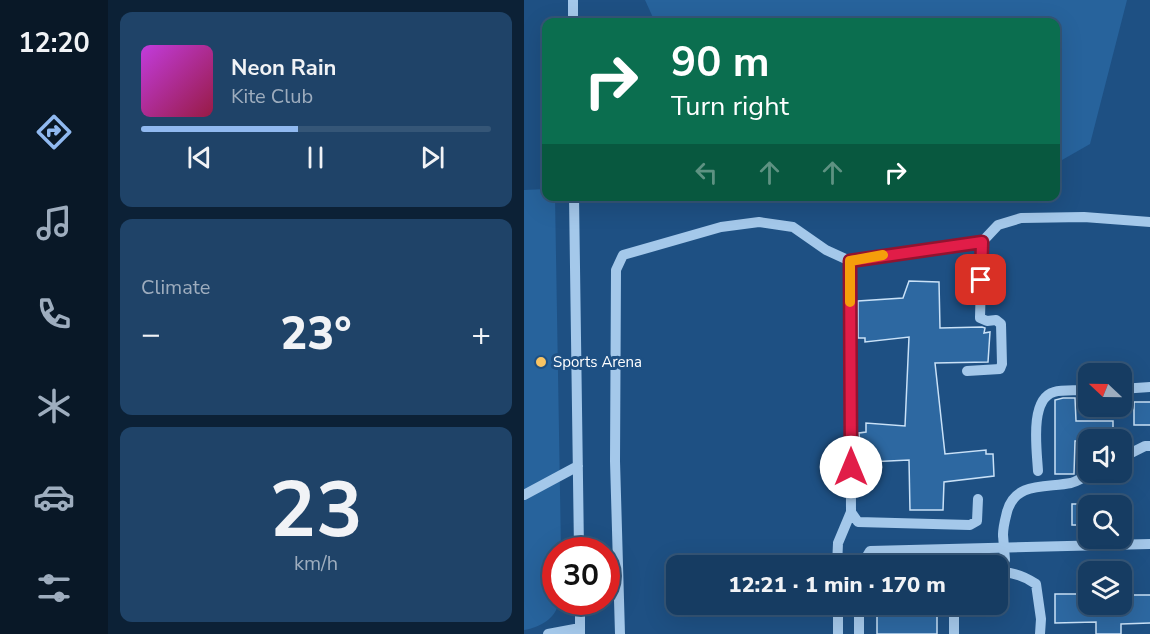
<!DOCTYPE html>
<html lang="en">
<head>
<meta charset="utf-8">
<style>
	body { margin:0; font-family:"Nunito Sans",sans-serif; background:#1f4368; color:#f1f3f6; height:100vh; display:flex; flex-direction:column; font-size:22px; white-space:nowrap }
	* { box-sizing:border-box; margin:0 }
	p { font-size:20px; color:#9eadbe }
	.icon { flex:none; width:33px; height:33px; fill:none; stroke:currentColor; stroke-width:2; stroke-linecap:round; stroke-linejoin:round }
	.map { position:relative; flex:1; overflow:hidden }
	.side { display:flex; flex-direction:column; gap:12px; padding:12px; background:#0c2136; width:416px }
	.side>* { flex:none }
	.top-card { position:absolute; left:18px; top:18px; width:518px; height:183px; border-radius:12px; box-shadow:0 6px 24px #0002,0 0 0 2px #355677; background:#0b6e4f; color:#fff; overflow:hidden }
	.needle { width:39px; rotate:292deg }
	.tools { position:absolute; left:554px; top:363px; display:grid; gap:12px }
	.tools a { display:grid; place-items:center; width:54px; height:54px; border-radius:12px; background:#163c62; box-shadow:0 6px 24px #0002,0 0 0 2px #355677; font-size:30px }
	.speed { position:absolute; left:18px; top:537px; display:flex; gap:12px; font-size:30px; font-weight:700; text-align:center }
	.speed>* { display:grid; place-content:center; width:78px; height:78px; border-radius:50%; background:#163c62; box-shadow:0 6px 24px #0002,0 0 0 2px #355677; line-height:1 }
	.speed .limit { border:9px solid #d22; background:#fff; color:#111 }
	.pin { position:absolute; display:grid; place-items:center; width:51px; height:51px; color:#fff; margin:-26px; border-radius:12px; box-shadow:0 3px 9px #0006 }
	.me { position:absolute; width:66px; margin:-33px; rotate:0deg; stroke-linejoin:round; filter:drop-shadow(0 0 4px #0008) }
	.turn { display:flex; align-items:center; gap:21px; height:126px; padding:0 30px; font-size:27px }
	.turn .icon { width:78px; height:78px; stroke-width:2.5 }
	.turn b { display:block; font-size:42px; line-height:51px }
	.lanes { display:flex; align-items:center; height:57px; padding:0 30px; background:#0003; justify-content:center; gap:30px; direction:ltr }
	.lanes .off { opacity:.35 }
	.big { font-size:45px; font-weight:800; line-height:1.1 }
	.side .widget { flex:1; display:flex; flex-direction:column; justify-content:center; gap:9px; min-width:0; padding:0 21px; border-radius:12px; background:#1f4368 }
	.side .dial { align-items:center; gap:0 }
	.dial b { font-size:78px; line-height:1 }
	.song { display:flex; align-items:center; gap:18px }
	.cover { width:72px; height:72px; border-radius:9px; background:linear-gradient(135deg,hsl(290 70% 55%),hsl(340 70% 35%)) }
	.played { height:6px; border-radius:3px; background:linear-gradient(90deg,#90b9f0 45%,#355677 45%) }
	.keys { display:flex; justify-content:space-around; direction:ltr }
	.heat { display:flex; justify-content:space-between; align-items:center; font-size:33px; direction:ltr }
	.trip { position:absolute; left:142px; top:555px; width:342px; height:60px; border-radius:12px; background:#163c62; box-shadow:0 6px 24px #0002,0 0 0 2px #355677; font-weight:800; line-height:60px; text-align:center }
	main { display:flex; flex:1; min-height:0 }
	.dock { display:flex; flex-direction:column; width:108px; justify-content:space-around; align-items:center; background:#091827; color:#9eadbe }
	.dock .icon { width:42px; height:42px }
	.dock .on { color:#90b9f0 }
	.dock b { font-size:27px; color:#f1f3f6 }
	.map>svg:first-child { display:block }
	.green { fill:#27639c }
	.building { fill:#2d68a1; stroke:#c9e1f7; stroke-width:1.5 }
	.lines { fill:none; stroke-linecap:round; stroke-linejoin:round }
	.minor { stroke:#a4c8ea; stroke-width:10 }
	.minor-bridge { stroke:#a4c8ea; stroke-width:10 }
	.route-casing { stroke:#92132f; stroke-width:15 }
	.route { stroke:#e11d48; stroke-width:10 }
	.slow { stroke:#f59e0b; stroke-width:10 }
	.poi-dot { fill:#f9c463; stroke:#1e5083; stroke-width:2 }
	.labels { text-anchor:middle; stroke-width:6; stroke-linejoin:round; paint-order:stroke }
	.poi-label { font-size:15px; fill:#fff; stroke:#1e5083; text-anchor:start }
</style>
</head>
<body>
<main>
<nav class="dock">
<b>12:20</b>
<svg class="icon on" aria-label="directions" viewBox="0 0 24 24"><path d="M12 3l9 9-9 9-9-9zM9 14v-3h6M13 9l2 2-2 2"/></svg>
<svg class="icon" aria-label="music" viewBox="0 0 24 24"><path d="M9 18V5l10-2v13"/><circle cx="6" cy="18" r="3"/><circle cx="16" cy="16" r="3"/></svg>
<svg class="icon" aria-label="phone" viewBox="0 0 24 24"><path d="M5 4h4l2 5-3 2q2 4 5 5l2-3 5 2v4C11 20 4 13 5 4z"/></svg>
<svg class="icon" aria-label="climate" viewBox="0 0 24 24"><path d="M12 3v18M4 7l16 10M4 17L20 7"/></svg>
<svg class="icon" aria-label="car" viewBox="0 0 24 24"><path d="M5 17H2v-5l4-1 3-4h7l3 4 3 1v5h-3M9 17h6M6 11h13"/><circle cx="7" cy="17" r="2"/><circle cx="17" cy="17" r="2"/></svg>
<svg class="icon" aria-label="filters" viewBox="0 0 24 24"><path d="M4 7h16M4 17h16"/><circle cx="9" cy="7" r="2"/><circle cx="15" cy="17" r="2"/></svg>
</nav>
<section class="side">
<div class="widget">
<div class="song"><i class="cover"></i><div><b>Neon Rain</b><p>Kite Club</p></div></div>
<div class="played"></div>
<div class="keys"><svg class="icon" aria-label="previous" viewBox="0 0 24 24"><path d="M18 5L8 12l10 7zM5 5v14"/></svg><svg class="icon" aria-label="pause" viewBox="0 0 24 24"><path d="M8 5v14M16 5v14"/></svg><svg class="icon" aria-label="next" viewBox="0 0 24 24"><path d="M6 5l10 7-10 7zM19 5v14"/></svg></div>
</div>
<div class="widget"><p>Climate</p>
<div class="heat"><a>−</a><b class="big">23°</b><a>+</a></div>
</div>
<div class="widget dial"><b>23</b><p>km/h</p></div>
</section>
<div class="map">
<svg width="627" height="634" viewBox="0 0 627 634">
	<rect width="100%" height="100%" fill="#1e5083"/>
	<path class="green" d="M121,0H603L566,144L531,164V22H131Z
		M22,189V196L31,197L37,550H32V602H35C31,619 17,627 0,630V190Z"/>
	<path class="building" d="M385,281L415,282L416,328L458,327L461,328L460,333L466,332L464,362L411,363L421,454L462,450V454H469L470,476L420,482L419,510H386L385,460L344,462L343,455H337L335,433L342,432V423L381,426L385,337L341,342V338H334V301L379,298Z
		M539,398H551L552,421H589V440L551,441L550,474H531V400Z
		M610,402H627V425H610Z
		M548,504H564V525H548Z
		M531,594H564V604H597V595H627V623L597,624V634H572V622L531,623Z
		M353,604H413V634H353Z"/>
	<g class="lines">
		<path class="minor" d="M49,0V22
			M50,196L55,550
			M326,261L327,512L334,522L446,525L453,521L454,499
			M443,371L476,369L478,364L477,324L472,320L463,321L456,318L458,242
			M597,389L627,387
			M597,458L621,446H627
			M514,471C513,451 505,399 530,392C540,389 554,391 564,390
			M0,495L54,466
			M479,535C479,527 481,520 483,512C491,481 523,488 547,483C554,481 562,476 568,472
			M313,566L314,543L327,512
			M337,566L346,551L627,544
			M474,573C488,571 500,576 512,584L517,619L516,634
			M56,602V634
			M314,604V634
			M335,604V634
			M430,604V634
			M24,634L56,628
			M96,634L91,461L92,270L99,255L197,227L235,222L269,227L302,250L326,261L458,242L474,225L497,218L560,217L627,222"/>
		<path class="minor-bridge" d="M479,535L481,560"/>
	</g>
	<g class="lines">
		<defs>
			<path id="route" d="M327,467L326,261L458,242L457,280"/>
		</defs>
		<use href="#route" class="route-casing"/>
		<use href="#route" class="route"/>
		<path class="slow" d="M326,302V261L359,255"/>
	</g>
	<circle class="poi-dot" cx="17" cy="362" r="6"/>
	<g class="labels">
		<g class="poi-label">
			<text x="29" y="367">Sports Arena</text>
		</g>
	</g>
</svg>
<div class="tools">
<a><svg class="needle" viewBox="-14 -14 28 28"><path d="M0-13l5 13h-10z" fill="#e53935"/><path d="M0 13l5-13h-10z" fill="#9eadbe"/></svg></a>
<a><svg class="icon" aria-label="sound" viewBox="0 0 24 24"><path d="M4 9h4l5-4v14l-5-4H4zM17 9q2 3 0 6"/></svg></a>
<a><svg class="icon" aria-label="search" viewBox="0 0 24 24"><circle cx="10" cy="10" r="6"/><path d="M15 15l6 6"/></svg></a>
<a><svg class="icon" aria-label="layers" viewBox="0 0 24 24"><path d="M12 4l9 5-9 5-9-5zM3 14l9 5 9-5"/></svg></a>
</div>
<div class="speed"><div class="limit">30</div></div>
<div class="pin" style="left:457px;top:280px;background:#d93025"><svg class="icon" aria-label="arrive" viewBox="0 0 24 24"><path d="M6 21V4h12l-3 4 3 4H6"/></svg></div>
<svg class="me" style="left:327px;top:467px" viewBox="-20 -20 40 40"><circle r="19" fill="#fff"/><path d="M0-13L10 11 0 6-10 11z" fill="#e11d48"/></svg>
<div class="trip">12:21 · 1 min · 170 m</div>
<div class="top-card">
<div class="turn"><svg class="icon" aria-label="right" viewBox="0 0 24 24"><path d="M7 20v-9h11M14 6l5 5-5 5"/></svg><div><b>90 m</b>Turn right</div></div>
<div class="lanes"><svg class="icon off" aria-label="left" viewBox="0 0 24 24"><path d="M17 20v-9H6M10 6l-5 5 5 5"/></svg><svg class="icon off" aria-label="ahead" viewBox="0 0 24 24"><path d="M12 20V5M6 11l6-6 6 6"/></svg><svg class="icon off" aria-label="ahead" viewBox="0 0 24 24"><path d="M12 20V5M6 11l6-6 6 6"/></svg><svg class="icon" aria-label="right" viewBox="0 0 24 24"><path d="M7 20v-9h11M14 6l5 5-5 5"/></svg></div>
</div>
</div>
</main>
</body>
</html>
